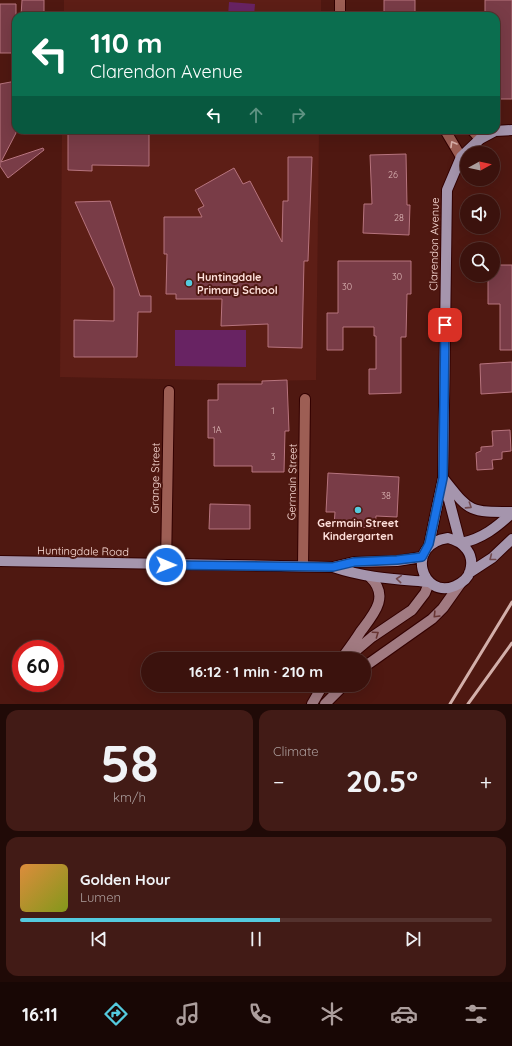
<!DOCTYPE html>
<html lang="en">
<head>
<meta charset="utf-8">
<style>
	body { margin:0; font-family:Quicksand,sans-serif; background:#421b16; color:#f1f3f6; height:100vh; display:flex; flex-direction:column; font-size:15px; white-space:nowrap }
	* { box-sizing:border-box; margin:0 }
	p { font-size:13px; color:#ac9e9d }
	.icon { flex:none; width:22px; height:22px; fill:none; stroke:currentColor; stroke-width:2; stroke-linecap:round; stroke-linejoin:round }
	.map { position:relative; height:704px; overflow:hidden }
	.panel { display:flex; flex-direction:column; gap:6px; padding:6px; background:#200a07; flex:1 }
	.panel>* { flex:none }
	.banner { position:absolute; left:12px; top:12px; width:488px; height:122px; border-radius:12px; box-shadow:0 4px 16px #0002,0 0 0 1px #54322e; background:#0b6e4f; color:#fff; overflow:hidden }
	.needle { width:26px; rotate:82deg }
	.buttons { position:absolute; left:460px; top:146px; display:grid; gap:8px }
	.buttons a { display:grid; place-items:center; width:40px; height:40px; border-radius:50%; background:#3b120d; box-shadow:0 4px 16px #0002,0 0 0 1px #54322e; font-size:20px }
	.speed { position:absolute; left:12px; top:640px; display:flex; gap:8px; font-size:20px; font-weight:700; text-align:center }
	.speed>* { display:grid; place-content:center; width:52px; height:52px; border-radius:50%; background:#3b120d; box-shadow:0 4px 16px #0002,0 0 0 1px #54322e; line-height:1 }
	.speed .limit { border:6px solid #d22; background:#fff; color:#111 }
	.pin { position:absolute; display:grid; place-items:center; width:34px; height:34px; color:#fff; margin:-17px; border-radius:8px; box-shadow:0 2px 6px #0006 }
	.me { position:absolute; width:44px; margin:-22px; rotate:91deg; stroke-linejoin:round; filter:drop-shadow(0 0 3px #0008) }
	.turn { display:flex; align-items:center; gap:14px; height:84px; padding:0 12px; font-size:18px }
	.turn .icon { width:52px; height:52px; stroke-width:2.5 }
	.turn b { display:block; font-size:28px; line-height:34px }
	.lanes { display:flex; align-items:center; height:38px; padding:0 12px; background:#0003; justify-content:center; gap:20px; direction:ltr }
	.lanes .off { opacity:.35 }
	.big { font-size:30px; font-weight:700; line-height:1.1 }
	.panel .tile { flex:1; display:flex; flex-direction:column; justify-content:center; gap:6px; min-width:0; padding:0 14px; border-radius:12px; background:#421b16 }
	.panel .dial { align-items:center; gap:0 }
	.dial b { font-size:52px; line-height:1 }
	.song { display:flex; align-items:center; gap:12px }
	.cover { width:48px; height:48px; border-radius:6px; background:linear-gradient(135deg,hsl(30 70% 55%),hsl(70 70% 35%)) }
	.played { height:4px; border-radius:2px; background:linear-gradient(90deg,#54cade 55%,#54322e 55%) }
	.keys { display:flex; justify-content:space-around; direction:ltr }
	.heat { display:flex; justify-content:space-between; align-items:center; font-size:22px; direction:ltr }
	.panel .tiles { flex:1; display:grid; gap:6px; grid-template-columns:1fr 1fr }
	.tile:last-child { grid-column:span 2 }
	.trip { position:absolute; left:141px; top:652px; width:230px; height:40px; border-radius:20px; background:#3b120d; box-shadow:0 4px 16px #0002,0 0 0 1px #54322e; font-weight:700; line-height:40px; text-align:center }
	.tabs { display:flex; height:64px; justify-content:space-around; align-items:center; background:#180705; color:#ac9e9d }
	.tabs .icon { width:28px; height:28px }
	.tabs .active { color:#54cade }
	.tabs b { font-size:18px; color:#f1f3f6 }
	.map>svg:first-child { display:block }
	.built { fill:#5d1e16 }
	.green { fill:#682363 }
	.building { fill:#793c47; stroke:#b7747e }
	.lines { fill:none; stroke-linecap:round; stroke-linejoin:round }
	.street-casing { stroke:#320000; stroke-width:12 }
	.secondary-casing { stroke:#320000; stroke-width:12 }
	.primary-casing { stroke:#320000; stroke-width:12 }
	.street { stroke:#9d5e54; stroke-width:10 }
	.secondary { stroke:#a17a81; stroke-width:10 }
	.primary { stroke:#a595ad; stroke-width:10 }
	.rail { stroke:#d3afaa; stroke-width:3 }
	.oneway { stroke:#dcb2ac }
	.oneway2 { stroke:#714a4f }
	.oneway3 { stroke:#683533 }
	.route-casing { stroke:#114b97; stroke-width:10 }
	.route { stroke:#1a73e8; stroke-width:7 }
	.poi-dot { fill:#54cade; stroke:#4f1811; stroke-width:1.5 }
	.labels { text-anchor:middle; stroke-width:4; stroke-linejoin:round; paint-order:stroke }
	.number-label { font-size:9px; fill:#ddb7b6 }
	.street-label { font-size:11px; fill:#fee0db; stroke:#4f1811 }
	.poi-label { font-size:11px; font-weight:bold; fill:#fee0db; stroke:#4f1811; text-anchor:start }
</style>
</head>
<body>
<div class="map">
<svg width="512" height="704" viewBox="0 0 512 704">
	<rect width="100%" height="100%" fill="#4f1811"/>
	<path class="built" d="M64,0H321V16H64Z
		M62,130H319L316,380L262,381L60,377Z"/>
	<path class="green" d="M229,2L255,4L254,16H228Z
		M175,330H246V367L175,366Z"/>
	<path class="building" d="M22,0H44V16H21Z
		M384,0H415V16H384Z
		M485,0H512V99H496V16L485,15Z
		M0,4H16V53H0Z
		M16,81V133L1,162L43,148L44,150L8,178L0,166V84Z
		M68,130H149V166L92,165V171L68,170Z
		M406,154L407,205H410L409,235L363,233L364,204H372L370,155Z
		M288,157H312L308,261H304L302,348L268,347V324L221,326L222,299H176V294H166L167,254H164V217H202L198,209L204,206L195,190L234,168L243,184L250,181L282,242L283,201H288Z
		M110,201L140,296H151V312H138L137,357H74V320L114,321V288L75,202Z
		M338,261H411V294H407L406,337H401V393L369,394V369H376V336H374V327H343V350H327V313H338Z
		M493,265H512V350H500V304H488V275H493Z
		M512,362V392L481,394L480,364Z
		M287,380L289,431H285L284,472H252V466H214V438H208V400H218V384H262V381Z
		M510,430L511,451L502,452V459L492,460L493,469L477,470L476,453L481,451V447L493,446L492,431Z
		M328,473L399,477L397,517L376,516L375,528L334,526L335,512H326Z
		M210,504L250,505V529H209Z"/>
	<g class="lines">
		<defs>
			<path id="street" d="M340,16V0
				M445,130L461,157
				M472,130L480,139
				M166,565L169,391
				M303,566L305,399"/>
			<path id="secondary" d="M345,654C351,646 356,639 361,631C374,614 390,596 370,577
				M346,659L372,637L412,610L425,593L429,583
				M364,667L432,619L443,608L460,584
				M312,704L323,685
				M325,704L344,685"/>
			<path id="primary" d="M443,478C470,512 468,512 512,512
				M444,481L460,542
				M448,538C464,542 475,554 470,571C468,579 462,583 455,586C422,600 404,544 448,538Z
				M461,543C482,539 497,527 512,513
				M429,545L443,478L447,190L461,157L480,139L495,131L512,130
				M0,561L333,567C366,578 394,579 428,582
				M333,567L354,562L397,561L422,557
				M469,573L492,558L512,539"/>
		</defs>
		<use href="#street" class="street-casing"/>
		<use href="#secondary" class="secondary-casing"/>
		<use href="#primary" class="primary-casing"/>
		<use href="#street" class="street"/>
		<use href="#secondary" class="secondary"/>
		<use href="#primary" class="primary"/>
		<path class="rail" d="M450,704L512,602
			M468,704L512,643"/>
	</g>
	<defs><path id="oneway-chevron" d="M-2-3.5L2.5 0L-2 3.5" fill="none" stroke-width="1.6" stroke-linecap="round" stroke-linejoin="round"/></defs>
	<use class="oneway" href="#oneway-chevron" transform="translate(453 144) rotate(-120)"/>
	<g class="oneway2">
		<use href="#oneway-chevron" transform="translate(469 506) rotate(33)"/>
		<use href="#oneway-chevron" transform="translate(492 558) rotate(142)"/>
		<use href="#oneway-chevron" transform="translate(399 579) rotate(-175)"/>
	</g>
	<g class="oneway3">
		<use href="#oneway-chevron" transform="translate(436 615) rotate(134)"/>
		<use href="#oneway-chevron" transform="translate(376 634) rotate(-35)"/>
	</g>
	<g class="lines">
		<defs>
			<path id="route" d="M166,565L333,567L354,562L397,560L422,557L429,544L443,478L445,325"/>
		</defs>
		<use href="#route" class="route-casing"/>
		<use href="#route" class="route"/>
	</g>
	<g class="poi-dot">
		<circle cx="189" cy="283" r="4"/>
		<circle cx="358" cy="510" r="4"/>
	</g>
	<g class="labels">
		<g class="number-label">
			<text x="393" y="178">26</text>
			<text x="399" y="221">28</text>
			<text x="397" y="280">30</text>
			<text x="347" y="290">30</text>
			<text x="273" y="414">1</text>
			<text x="217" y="433">1A</text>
			<text x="273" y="460">3</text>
			<text x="386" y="499">38</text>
		</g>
		<g class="street-label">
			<text transform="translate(434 244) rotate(-89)" y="4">Clarendon Avenue</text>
			<text transform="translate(155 478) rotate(-89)" y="4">Grange Street</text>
			<text transform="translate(292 482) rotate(-89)" y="4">Germain Street</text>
			<text transform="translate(83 551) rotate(1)" y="4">Huntingdale Road</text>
		</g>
		<g class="poi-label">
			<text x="197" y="281">Huntingdale<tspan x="197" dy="13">Primary School</tspan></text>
			<text x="358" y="527" text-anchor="middle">Germain Street<tspan x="358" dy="13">Kindergarten</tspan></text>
		</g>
	</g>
</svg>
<div class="buttons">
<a><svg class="needle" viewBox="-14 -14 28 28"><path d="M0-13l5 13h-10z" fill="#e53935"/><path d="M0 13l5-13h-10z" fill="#ac9e9d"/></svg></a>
<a><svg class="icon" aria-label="sound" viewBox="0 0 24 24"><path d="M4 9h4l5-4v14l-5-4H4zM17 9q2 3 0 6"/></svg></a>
<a><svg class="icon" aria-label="search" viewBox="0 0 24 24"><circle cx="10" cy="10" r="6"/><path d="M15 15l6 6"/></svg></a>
</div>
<div class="speed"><div class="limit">60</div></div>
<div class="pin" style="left:445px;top:325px;background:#d93025"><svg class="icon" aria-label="arrive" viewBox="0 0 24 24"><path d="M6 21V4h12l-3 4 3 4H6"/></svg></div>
<svg class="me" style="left:166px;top:565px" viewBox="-20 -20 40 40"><circle r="17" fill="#1a73e8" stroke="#fff" stroke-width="3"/><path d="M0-11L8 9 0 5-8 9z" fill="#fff"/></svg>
<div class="trip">16:12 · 1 min · 210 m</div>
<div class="banner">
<div class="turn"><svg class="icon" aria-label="left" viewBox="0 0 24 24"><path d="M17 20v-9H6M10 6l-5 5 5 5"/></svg><div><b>110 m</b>Clarendon Avenue</div></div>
<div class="lanes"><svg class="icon" aria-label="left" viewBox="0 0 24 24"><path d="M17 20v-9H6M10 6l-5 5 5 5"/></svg><svg class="icon off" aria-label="ahead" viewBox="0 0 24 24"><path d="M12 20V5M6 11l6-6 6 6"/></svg><svg class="icon off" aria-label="right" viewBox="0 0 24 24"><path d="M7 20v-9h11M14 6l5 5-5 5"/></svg></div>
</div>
</div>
<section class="panel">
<div class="tiles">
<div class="tile dial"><b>58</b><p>km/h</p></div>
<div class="tile"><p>Climate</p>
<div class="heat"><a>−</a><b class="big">20.5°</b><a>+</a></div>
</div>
<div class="tile">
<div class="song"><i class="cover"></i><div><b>Golden Hour</b><p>Lumen</p></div></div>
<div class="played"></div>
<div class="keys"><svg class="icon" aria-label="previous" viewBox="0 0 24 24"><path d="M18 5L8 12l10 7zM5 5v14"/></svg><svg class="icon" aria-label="pause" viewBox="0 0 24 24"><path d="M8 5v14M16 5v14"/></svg><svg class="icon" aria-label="next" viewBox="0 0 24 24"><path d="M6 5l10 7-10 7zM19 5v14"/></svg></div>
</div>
</div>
</section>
<nav class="tabs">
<b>16:11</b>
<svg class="icon active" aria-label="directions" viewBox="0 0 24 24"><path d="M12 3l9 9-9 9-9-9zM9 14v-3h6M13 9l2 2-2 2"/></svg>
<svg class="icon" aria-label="music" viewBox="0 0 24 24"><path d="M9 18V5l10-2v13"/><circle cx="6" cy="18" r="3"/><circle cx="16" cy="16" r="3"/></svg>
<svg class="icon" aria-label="phone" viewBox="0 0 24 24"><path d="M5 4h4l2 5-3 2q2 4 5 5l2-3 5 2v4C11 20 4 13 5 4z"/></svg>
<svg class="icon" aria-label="climate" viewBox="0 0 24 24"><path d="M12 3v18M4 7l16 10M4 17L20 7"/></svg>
<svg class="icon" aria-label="car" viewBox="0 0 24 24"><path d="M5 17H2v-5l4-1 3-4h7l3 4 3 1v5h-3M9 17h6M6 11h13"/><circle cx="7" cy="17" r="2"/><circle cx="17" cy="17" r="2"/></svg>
<svg class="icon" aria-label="filters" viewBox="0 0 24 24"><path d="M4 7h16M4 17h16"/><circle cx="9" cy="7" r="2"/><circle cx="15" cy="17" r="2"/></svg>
</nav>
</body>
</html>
